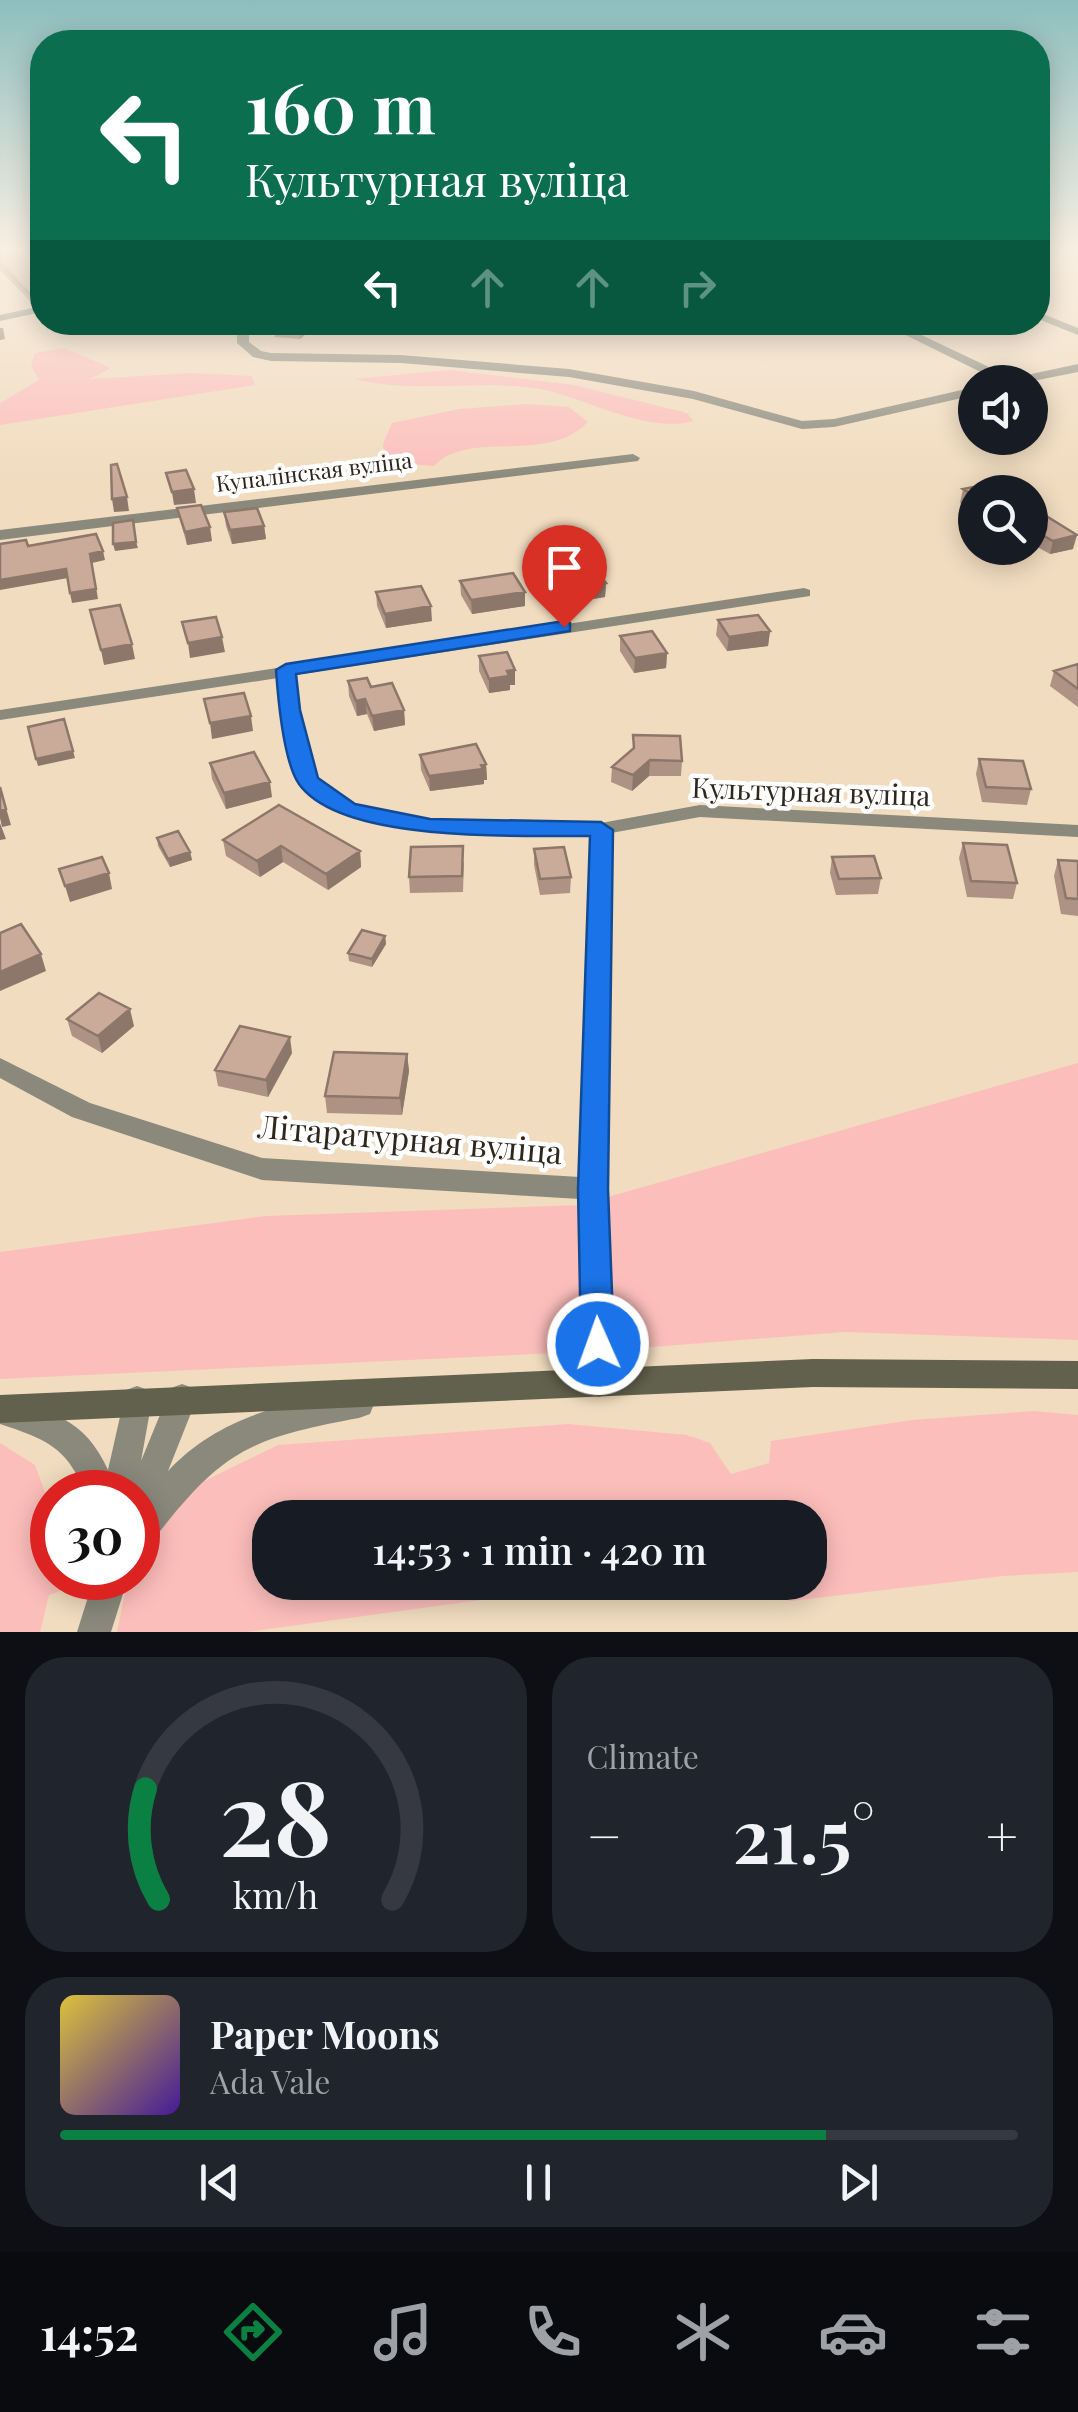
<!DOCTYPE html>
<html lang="en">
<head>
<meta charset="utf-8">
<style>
	body { margin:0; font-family:"Playfair Display",serif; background:#20242c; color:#f1f3f6; height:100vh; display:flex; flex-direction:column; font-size:38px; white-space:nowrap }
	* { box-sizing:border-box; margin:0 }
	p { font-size:32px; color:#9ea1a6 }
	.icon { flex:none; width:55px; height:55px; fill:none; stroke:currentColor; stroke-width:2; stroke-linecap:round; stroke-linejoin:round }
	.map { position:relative; height:1632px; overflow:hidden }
	.drawer { display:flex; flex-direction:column; gap:25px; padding:25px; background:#0d0f14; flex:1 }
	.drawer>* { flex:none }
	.banner { position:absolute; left:30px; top:30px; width:1020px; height:305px; border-radius:40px; box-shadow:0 5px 25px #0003; background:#0b6e4f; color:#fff; overflow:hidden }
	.buttons { position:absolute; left:958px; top:365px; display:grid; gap:20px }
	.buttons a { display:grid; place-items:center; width:90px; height:90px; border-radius:50%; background:#171b24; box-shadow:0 5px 25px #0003; font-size:50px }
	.speed { position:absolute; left:30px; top:1470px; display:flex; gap:20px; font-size:50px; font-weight:700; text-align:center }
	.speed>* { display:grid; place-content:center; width:130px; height:130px; border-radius:50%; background:#171b24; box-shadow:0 5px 25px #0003; line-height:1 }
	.speed .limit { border:15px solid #d22; background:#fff; color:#111 }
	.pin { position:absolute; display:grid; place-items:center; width:85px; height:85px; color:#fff; margin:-102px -42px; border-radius:50% 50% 50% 0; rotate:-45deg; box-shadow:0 0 10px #0007 }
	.pin .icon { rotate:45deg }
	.me { position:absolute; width:110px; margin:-55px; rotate:358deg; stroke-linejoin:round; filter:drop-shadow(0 0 8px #0008) }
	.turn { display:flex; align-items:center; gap:35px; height:210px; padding:0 50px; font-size:45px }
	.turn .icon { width:130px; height:130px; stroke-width:2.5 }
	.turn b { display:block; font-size:70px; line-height:85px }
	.lanes { display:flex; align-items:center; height:95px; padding:0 50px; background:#0003; justify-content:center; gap:50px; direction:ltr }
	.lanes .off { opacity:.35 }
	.big { font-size:75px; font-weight:600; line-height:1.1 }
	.drawer .tile { flex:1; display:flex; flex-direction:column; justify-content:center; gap:15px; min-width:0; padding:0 35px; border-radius:40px; background:#20242c }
	.drawer .dial { align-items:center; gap:0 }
	.dial svg { height:260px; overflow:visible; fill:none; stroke:#363941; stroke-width:7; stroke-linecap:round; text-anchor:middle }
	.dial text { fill:#f1f3f6; stroke:none }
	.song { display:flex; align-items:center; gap:30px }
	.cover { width:120px; height:120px; border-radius:15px; background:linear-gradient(135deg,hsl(50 70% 55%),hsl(260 70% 35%)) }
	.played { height:10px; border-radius:5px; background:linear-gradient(90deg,#0b8043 80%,#363941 80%) }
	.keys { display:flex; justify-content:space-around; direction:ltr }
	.heat { display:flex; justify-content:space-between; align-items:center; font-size:55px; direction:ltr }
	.drawer .tiles { flex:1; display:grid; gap:25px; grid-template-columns:1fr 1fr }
	.tile:last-child { grid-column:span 2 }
	.trip { position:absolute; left:252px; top:1500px; width:575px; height:100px; border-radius:40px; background:#171b24; box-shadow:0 5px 25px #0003; font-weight:600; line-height:100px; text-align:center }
	.dock { display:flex; height:160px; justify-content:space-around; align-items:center; background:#090b0e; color:#9ea1a6 }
	.dock .icon { width:70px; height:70px }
	.dock .active { color:#0b8043 }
	.dock b { font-size:45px; color:#f1f3f6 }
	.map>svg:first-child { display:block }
	.green { fill:#fcbebb }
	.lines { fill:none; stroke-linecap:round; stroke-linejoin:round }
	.minor { fill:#8a897c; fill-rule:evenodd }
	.secondary { fill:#62614d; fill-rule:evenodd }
	.wall { fill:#ae9284 }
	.shaded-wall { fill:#8d776b }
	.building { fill:#caaa99; stroke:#8d776b; stroke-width:2.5 }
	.route { fill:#1a73e8; stroke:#114b97; stroke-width:2.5 }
	.labels { text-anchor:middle; stroke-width:9; stroke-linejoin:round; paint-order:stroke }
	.far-street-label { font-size:22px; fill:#2f271c; stroke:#fff }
	.street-label { font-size:28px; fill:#2f271c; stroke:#fff }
	.near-street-label { font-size:32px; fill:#2f271c; stroke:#fff }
</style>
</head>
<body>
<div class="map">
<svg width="1078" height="1632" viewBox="0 0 1078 1632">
	<rect width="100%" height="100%" fill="#f1dcbf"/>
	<path class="green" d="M64,348L111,368L90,379L191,373L252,376L255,385L0,425V403L39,380L31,366L35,353Z
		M449,370L574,385L687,413L693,421C649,434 587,399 545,390C484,378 419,395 354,379Z
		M527,404L569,407L588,422C545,466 469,428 434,466L385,462L383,444L392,423L459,409Z
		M1078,1063V1340L845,1332L639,1348L604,1303L575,1309L557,1353L0,1379V1252L266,1216L580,1205Z
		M1034,1411L1078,1415V1572L1003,1576L791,1601L703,1583L810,1582V1518H270V1582L606,1583L246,1632H117L128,1578H138V1543L200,1483L278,1445L568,1424L687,1435L710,1443L731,1474L769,1463L771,1441L912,1420Z
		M0,1443L35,1465L52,1511V1578H78L74,1586L49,1595L40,1632H0Z"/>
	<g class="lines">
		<path class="minor" d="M42,306V312L0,321V315Z
			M1038,312L1078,328V335L1038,319Z
			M245,322H257L249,331V342L261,351L271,353L401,355L569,369L694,391L802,421L834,419L975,387V395L834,427L802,429L693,399L569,377L401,363L271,361L253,357L237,343V330Z
			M879,322H894L1012,378L1078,364V372L1028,382H1001Z
			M633,454L640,458L638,461L0,540V530Z
			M804,588L810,590V596L295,675L298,711L317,778L354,805L430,820L601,823L700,805L1078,825V837L700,817L611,833L606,1189L614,1383L610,1393L599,1397L588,1393L584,1383L580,1199L262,1180L72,1117L0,1078V1058L90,1103L262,1158L580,1177L591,835C521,834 344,843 300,784C287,766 279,701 278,678L0,720V710Z
			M182,1384L193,1388L197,1398L168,1471C219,1416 288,1402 359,1390L370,1394L374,1404L370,1414L359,1418C245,1439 221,1452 150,1544L138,1548V1492H85C66,1446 45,1439 0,1424V1396C50,1411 85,1418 108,1470L126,1390L137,1386L148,1390L152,1400L141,1461L171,1388Z
			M94,1578H128L111,1632H77Z"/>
		<path class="secondary" d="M813,1359L1078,1361V1389L813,1387L0,1423V1395Z"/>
	</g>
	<path class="wall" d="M0,251H42V301L41,300L31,302L0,270Z
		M278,322H320L300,339L275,337L274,325Z
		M963,489L975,492V511L960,503Z
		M1030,506L1073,549L1050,554L1030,543Z
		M177,508L212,541L187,545Z
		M224,512L264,526L266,539L232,544L226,526Z
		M561,569L606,583L605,597L574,602L561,583Z
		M460,581L525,606L472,614L461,595Z
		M376,592L432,621L386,628L377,606Z
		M718,620L770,631L768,646L727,651L716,635Z
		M620,636L667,653L666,668L634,673L620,651Z
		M479,656L515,685H510V690L489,693L479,671Z
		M1078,664V707L1050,686L1054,671Z
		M348,681L371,687L404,710L405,725L374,731L367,714L357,716L349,696Z
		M633,735L682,761L681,776H649L632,791L611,782L612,767L633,749Z
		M420,755L486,764L487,780H484V784L430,791L421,770Z
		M979,759L1031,789L1027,805L982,802L976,774Z
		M210,763L272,797L226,809L212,779Z
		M157,838L190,852L192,860L170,867L158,846Z
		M223,840L360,851L361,867L328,890L283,862L260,877L226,856Z
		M963,843L1017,883L1013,899L967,897L959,858Z
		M534,849L571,877L570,893L540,895L534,865Z
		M832,857L881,878L878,894L836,895L830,873Z
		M1058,860L1078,861V916L1061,914L1054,876Z
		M464,862L463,892L410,893L409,877Z
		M385,936L386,944L372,967L349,961L348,953Z
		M67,1019L134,1026L102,1053L72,1036Z
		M292,1053L268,1097L218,1086L215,1070Z
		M407,1054L409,1071L402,1115L327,1113L325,1096Z"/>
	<path class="shaded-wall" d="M39,290L41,300L31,302L29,293Z
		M305,322H320L300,339L298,328Z
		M0,328H3L5,339L0,340Z
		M194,489L196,503L174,505L172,492Z
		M127,497L129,511L114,512L112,499Z
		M264,526L266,539L232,544L230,530Z
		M210,527L212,541L187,545L185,532Z
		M1077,535L1073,549L1050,554L1053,541Z
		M136,542L138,548L115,551L113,544Z
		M103,551L105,560L92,563L98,599L72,603L70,593L90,554Z
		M66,569L68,578L0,590V580Z
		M606,583L605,597L574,602V588Z
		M525,592V606L472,614L471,600Z
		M431,606L432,621L386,628L385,614Z
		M770,631L768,646L727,651L729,637Z
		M222,637L225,652L190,658L188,643Z
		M132,644L135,659L104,665L101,650Z
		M667,653L666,668L634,673L635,658Z
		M515,670V685H510V690L489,693V679L507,671Z
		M365,699L367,714L357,716L356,701Z
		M404,710L405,725L374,731L372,716Z
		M251,716L253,731L212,739L210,723Z
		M73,751L75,758L38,766L36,759Z
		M650,760L649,776L632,791L633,775Z
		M486,764L487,780H484V784L430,791L429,776Z
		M270,782L272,797L226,809L224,793Z
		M0,787L11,825L2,827L0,818Z
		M0,823L6,839L0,840Z
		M281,846L283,862L260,877L257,861Z
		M360,851L361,867L328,890L326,874Z
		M190,852L192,860L170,867L168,859Z
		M109,873L112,889L70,902L65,886Z
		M385,936L386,944L372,967V959Z
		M41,954L46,971L0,991V972Z
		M130,1009L134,1026L102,1053L98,1036Z
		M290,1037L292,1053L268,1097L266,1080Z
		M407,1054L409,1071L402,1115L400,1098Z"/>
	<path class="building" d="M0,251H42V293L39,290L29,293L0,263Z
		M278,322H305L298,328L274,325Z
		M117,464L127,497L112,499L111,465Z
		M186,470L194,489L172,492L166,473Z
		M998,482L1015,492H975V496L963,489Z
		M201,505L210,527L185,532L177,508Z
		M1030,506L1077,535L1053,541L1030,528Z
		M257,508L264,526L230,530L224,512Z
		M133,520L136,542L113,544V523Z
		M96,534L103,551L90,554L96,589L70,593L66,569L0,580V544L26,540L28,546Z
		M592,564L606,583L574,588L561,569Z
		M513,573L525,592L471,600L460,581Z
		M421,586L431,606L385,614L376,592Z
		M120,605L132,644L101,650L90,610Z
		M758,615L770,631L729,637L718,620Z
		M216,617L222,637L188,643L182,622Z
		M652,631L667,653L635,658L620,636Z
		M507,652L515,670L507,671L509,676L489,679L479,656Z
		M1078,664V689L1054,671Z
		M367,678L371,687L392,683L404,710L372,716L365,699L356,701L348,681Z
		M244,693L251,716L210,723L204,699Z
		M64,719L73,751L36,759L28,727Z
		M633,735L680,736L682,761L650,760L633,775L612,767L634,748Z
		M476,744L486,764L481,765L483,769L429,776L420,755Z
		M254,752L270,782L224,793L210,763Z
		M979,759L1023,761L1031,789L986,787Z
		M0,787L6,809L0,811Z
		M279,805L360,851L326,874L281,846L257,861L223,840Z
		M178,831L190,852L168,859L157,838Z
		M963,843L1007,845L1017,883L971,881Z
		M463,846L462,876L409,877L411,847Z
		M564,847L571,877L540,879L534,849Z
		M874,856L881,878L839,879L832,857Z
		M102,857L109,873L65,886L59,869Z
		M1058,860L1078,861V899L1066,898Z
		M21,924L41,954L0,972V933Z
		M362,930L385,936L372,959L348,953Z
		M99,993L130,1009L98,1036L67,1019Z
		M240,1026L290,1037L266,1080L215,1070Z
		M334,1052L407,1054L400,1098L325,1096Z"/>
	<linearGradient id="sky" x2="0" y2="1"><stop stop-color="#8dbebe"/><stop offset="0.52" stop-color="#f9efe2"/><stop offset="1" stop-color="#f9efe2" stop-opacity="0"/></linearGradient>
	<rect width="1078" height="480" fill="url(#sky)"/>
	<path class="route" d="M564,621L570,623V631L296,674L300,710L318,778L355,804L430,819L601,822L613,830L608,1189L614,1344L610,1355L598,1359L586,1355L581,1344L578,1189L590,836C520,835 342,844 299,784C283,761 278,698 276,670L286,664Z"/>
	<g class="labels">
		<g class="far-street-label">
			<text transform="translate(314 472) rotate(-7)" y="8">Купалінская вуліца</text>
		</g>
		<g class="street-label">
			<text transform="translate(811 792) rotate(2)" y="10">Культурная вуліца</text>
		</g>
		<g class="near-street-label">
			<text transform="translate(410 1140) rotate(5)" y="11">Літаратурная вуліца</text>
		</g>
	</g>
</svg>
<div class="buttons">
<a><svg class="icon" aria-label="sound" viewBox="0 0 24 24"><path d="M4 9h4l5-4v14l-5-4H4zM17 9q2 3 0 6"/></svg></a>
<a><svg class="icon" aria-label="search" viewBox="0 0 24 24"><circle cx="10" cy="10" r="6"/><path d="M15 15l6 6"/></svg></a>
</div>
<div class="speed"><div class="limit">30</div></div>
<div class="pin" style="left:564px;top:627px;background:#d93025"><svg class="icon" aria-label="arrive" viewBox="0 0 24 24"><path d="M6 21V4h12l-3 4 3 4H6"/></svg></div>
<svg class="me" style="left:598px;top:1344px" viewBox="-20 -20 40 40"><circle r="17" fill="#1a73e8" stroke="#fff" stroke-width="3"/><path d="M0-11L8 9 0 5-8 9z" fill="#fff"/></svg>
<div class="trip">14:53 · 1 min · 420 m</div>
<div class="banner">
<div class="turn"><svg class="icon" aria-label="left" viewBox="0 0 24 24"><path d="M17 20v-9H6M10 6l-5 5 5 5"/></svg><div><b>160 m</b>Культурная вуліца</div></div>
<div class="lanes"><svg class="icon" aria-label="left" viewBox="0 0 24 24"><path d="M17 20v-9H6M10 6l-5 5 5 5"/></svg><svg class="icon off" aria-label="ahead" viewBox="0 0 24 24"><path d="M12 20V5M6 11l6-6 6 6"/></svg><svg class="icon off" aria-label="ahead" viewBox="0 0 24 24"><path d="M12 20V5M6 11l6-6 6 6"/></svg><svg class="icon off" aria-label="right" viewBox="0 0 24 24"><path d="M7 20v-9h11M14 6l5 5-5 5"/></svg></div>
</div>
</div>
<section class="drawer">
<div class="tiles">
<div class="tile dial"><svg viewBox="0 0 100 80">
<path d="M14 69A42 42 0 1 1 86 69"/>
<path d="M14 69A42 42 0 0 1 10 35" stroke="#0b8043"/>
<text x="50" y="56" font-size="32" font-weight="700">28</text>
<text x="50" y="72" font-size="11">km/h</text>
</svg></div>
<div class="tile"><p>Climate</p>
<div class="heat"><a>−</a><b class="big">21.5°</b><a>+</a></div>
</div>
<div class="tile">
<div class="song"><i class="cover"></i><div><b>Paper Moons</b><p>Ada Vale</p></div></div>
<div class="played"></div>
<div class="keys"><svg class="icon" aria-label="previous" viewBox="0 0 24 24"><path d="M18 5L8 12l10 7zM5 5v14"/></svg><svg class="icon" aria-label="pause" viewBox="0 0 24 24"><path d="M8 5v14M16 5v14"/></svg><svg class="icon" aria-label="next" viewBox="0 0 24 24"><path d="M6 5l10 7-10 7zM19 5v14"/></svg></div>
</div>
</div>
</section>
<nav class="dock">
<b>14:52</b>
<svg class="icon active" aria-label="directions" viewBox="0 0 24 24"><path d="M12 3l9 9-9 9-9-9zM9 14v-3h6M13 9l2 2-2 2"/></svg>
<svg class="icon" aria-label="music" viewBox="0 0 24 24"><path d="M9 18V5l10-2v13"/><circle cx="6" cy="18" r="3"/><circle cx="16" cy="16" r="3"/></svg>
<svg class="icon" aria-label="phone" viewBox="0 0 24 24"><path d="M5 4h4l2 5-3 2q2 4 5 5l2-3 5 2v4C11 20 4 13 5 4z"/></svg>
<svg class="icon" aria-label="climate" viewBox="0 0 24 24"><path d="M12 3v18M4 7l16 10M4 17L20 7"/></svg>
<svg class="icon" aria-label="car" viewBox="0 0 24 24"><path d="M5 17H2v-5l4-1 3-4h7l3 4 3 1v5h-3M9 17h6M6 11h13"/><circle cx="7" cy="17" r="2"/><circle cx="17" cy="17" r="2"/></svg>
<svg class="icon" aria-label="filters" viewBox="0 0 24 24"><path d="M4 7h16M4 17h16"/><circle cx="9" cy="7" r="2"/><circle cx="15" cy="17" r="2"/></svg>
</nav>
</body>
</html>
